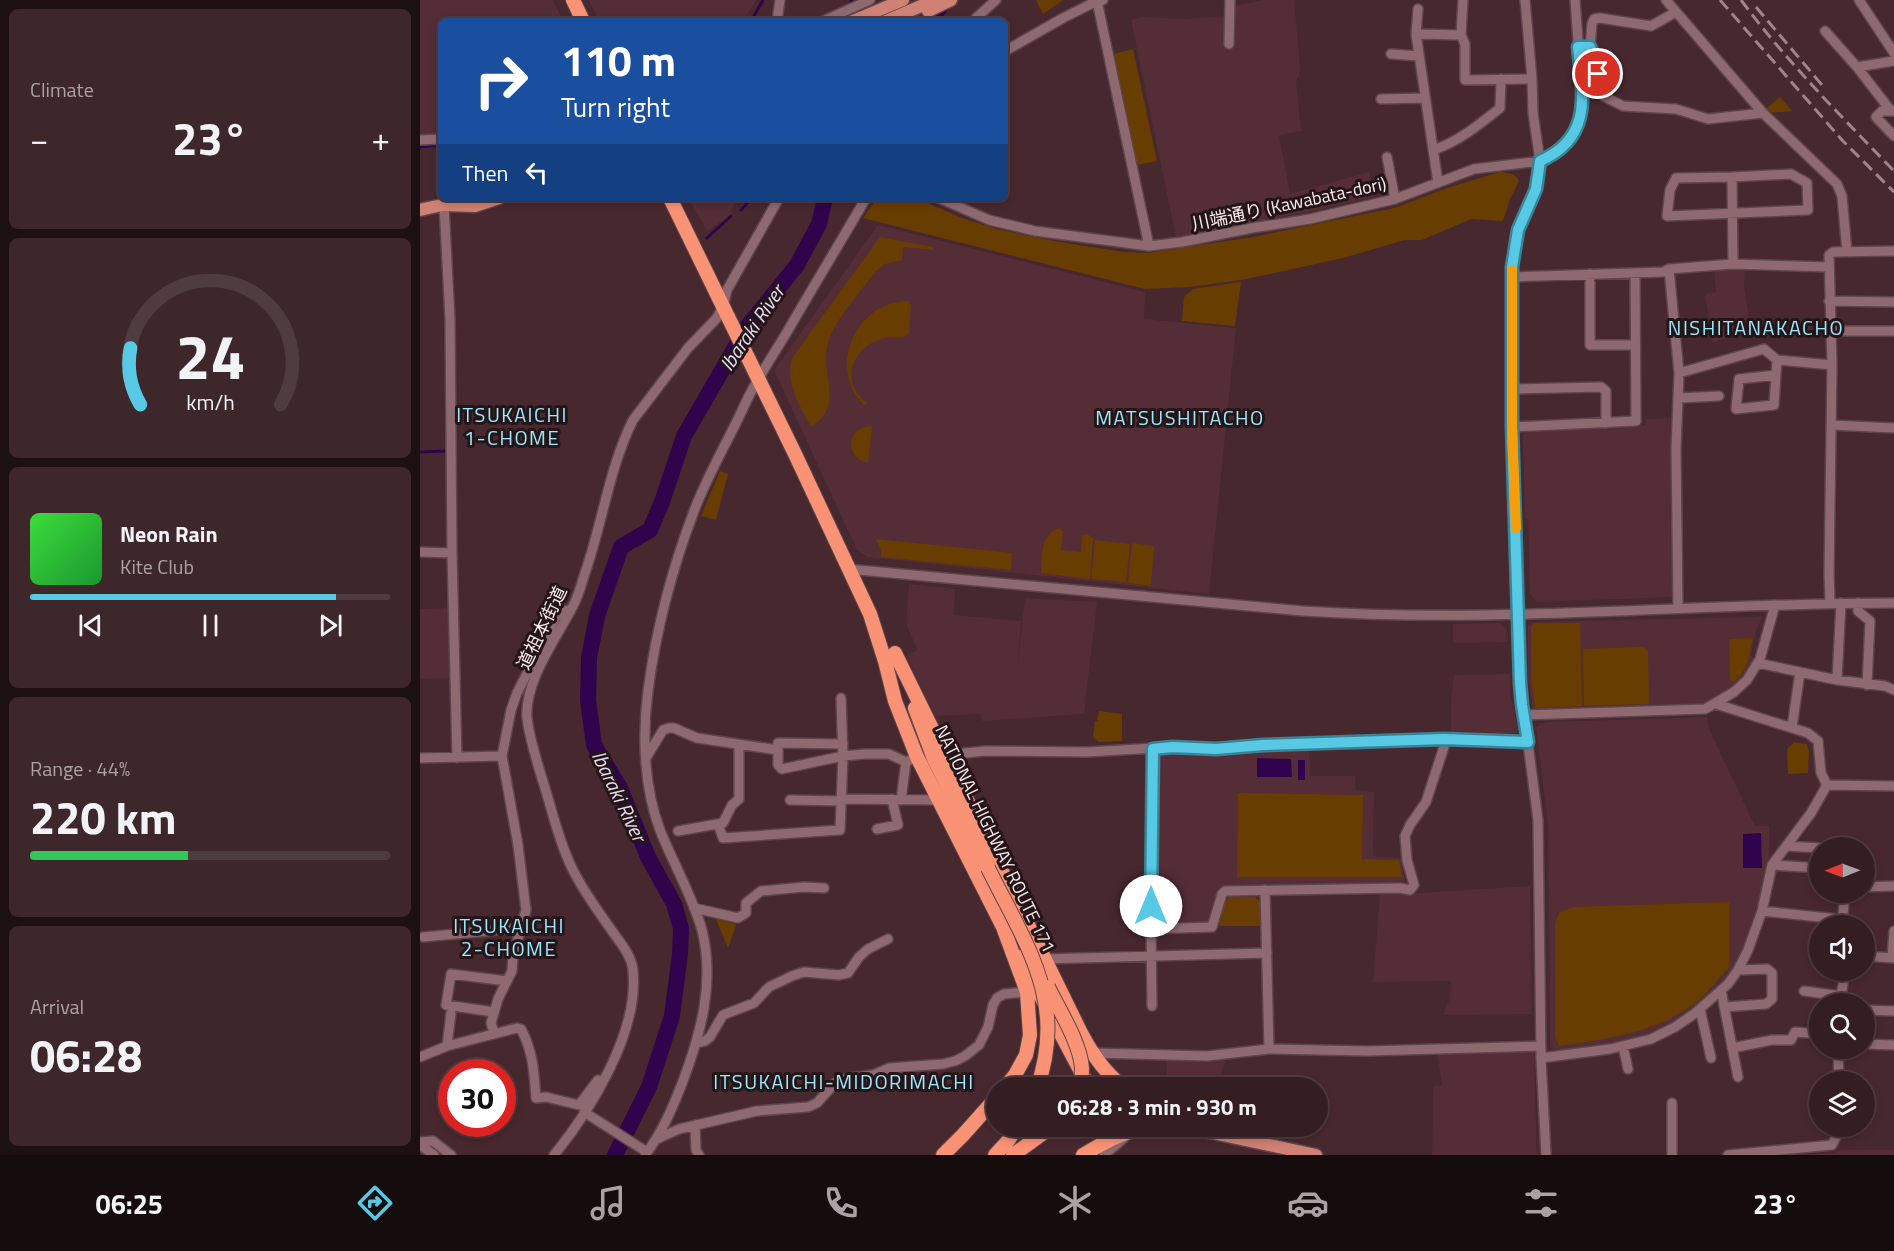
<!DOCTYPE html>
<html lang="en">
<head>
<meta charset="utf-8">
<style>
	body { margin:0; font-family:"Titillium Web","Noto Sans JP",sans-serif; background:#3d272a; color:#f1f3f6; height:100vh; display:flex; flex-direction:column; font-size:22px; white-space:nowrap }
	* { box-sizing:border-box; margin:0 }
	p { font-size:20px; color:#aaa2a5 }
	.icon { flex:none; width:33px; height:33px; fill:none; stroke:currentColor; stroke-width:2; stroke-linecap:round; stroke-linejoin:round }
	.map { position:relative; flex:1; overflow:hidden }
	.details { display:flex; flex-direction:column; gap:9px; padding:9px; background:#1d1013; width:420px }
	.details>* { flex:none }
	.guide { position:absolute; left:18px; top:18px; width:570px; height:183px; border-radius:9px; box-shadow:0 3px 9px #0003,0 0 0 2px #4f3c40; background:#1a4fa0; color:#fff; overflow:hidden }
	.needle { width:39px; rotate:269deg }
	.fabs { position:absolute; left:1389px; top:837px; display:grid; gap:12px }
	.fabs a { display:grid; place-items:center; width:66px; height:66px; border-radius:50%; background:#351e22; box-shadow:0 3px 9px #0003,0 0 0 2px #4f3c40; font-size:30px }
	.speed { position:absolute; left:18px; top:1059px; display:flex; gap:12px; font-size:30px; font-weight:700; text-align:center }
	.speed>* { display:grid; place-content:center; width:78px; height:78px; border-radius:50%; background:#351e22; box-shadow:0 3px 9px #0003,0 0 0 2px #4f3c40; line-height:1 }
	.speed .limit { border:9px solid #d22; background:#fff; color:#111 }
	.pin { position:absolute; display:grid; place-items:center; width:51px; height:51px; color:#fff; margin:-26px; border:3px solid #fff; border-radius:50%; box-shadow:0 2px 6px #0007 }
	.me { position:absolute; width:66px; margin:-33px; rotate:0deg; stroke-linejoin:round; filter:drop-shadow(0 0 4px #0008) }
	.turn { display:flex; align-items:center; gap:21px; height:126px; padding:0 24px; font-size:27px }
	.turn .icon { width:78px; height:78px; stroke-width:2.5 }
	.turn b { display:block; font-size:42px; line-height:51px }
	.then { display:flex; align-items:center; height:57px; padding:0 24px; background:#0003; gap:12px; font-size:22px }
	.big { font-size:45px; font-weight:700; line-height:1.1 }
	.details .tile { flex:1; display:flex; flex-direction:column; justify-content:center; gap:9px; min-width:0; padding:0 21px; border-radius:9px; background:#3d272a }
	.details .dial { align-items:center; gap:0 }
	.dial svg { height:156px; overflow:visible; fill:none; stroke:#4f3c40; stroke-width:7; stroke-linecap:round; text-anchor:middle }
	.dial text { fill:#f1f3f6; stroke:none }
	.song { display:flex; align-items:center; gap:18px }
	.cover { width:72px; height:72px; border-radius:9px; background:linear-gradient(135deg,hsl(120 70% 55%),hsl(130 70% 35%)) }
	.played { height:6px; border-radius:3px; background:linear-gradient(90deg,#58c9e4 85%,#4f3c40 85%) }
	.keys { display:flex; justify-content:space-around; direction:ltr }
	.heat { display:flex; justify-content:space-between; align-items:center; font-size:33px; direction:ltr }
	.charge { height:9px; border-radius:4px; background:linear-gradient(90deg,#34c759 44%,#4f3c40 0) }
	.trip { position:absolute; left:566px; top:1077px; width:342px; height:60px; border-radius:30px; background:#351e22; box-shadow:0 3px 9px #0003,0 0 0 2px #4f3c40; font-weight:700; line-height:60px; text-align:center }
	.tabs { display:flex; height:96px; justify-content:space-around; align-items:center; background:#150c0e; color:#aaa2a5 }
	.tabs .icon { width:42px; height:42px }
	.tabs .on { color:#58c9e4 }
	.tabs b { font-size:27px; color:#f1f3f6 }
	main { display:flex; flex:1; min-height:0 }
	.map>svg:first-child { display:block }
	.built { fill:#542d36 }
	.green { fill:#683d02 }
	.water { fill:#30044d }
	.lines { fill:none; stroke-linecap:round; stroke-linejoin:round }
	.stream { stroke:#30044d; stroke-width:3 }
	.river { stroke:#30044d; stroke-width:16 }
	.minor-casing { stroke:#5e454b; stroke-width:12 }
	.major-casing { stroke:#5e454b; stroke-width:15 }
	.highway-casing { stroke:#5e454b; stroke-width:16 }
	.minor { stroke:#8e6970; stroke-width:9 }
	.major { stroke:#cf8273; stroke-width:12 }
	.highway { stroke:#fa9275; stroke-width:14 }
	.rail { stroke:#9d858a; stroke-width:3; stroke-dasharray:12 6; stroke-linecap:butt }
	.highway-bridge-casing { stroke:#5e454b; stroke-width:16; stroke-linecap:butt }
	.highway-bridge { stroke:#fa9275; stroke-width:14 }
	.route-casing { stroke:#398394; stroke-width:15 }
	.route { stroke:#58c9e4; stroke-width:10 }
	.slow { stroke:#f59e0b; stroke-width:10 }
	.labels { text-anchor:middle; stroke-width:6; stroke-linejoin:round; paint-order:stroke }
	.street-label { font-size:18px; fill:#fcebee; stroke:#241618 }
	.water-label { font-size:20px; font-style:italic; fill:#e8def3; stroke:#241618 }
	.neighbourhood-label { font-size:20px; letter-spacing:1.5px; fill:#9ce9fd; stroke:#241618 }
</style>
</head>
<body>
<main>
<section class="details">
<div class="tile"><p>Climate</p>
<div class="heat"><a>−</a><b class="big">23°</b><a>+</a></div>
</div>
<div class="tile dial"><svg viewBox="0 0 100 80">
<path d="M14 69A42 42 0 1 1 86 69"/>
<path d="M14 69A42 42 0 0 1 9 40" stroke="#58c9e4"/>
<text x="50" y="56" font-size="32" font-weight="700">24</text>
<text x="50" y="72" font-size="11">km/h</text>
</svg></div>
<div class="tile">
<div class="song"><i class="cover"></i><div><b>Neon Rain</b><p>Kite Club</p></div></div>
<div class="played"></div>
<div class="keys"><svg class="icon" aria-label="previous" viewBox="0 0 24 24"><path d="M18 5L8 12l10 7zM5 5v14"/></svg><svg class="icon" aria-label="pause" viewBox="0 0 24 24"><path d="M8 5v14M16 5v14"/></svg><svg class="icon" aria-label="next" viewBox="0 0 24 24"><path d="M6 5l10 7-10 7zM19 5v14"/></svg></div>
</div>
<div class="tile"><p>Range · 44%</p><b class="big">220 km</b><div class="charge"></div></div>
<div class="tile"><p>Arrival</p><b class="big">06:28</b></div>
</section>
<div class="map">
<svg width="1474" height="1155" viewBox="0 0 1474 1155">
	<rect width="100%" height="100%" fill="#47282e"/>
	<path class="built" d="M0,0H133L143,21H21V137H0Z
		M169,0H336L323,21H179Z
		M843,0H874L880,65L879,76L876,81L881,131L859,135L870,194L949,172L955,196L898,210L756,237L711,20L722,17L766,19L804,16L805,8Z
		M268,198H316L310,216L287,231Z
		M458,225L725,292L724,319L816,328L789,594L448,557L437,550L354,370Z
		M1325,269L1324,287L1331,332L1292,342L1285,294L1296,292L1294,270Z
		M1250,418L1253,420L1255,593L1253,597L1117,602L1110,594L1108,519L1105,518L1103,436L1106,429L1225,425L1226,419Z
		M489,584L535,589L534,615L601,621L597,671L605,598L677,602L664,714L562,721L560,714L515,716L486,656L497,650L486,623Z
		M29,608L30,678L0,679V609Z
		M1342,617L1337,629L1331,655L1333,660L1322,679L1312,686L1313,688L1288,703L1113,709L1108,680V626L1111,622Z
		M1081,623L1086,628L1087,642L1033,643V624Z
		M1090,674V692L1098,731L1096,735L1031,732V700L1034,675Z
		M1287,717L1289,729L1335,826H1349V864L1337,911L1323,954L1310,975L1281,1002L1254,1022L1227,1036L1190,1044L1137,1050L1130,1048L1128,825L1116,727L1120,724L1127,722Z
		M846,748H889L891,776H935L936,791L954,792L953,854L956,857L981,858L985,881L957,884L803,889L790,924L737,925L734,920L735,755L740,751Z
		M1110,886L1112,1014L1024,1015V1011L1029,1001L1031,981L953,982L960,893L963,892L974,889L998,893Z
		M1114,1049L1117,1155H1012L1013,1086L1022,1085L1017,1052Z
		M746,1059L805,1061L801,1075L802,1087H748Z
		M1419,1150H1474V1155H1376L1413,1153Z"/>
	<path class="green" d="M616,0H643L623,14Z
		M713,49L737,161L717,165L694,54Z
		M1360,97L1372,111L1349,113L1346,109Z
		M1080,172C1088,173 1096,173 1099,181L1090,199L1083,221L1051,219L1002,240H985L923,258L822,280L769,287L725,289L443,218L457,198H496L542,218L576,229L634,241L704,252L728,253L833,237L974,208L1030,187Z
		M460,237L513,247L515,250L483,247L482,260L465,264L456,271C442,290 414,320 408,343C399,375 426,405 391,427C380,405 365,384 372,358Z
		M821,282L815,326L762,321L764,297L773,289Z
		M488,301L491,305L489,332L483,338C441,331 412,377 448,404L444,405C406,368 436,301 488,301Z
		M452,426L448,463C423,457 426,426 452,426Z
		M300,471L308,474L296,520L281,516Z
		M640,528L643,532L641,550L661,552L662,535H666V533L673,538L670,579L621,573C622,555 620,534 640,528Z
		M456,539L592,553L591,570L461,557V550Z
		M675,540L710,544L706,582L671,579Z
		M712,543L734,546L731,586L708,583Z
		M1115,623H1160L1162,706L1115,708L1111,680V626Z
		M1333,638C1328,656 1330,670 1313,682L1310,680L1309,639Z
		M1224,647L1228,651L1229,704L1164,706L1163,649Z
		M679,711L702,714V741L678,742L673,737L675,721H677Z
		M1374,742L1387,744L1389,752L1388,773L1368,774L1367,749Z
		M818,793L943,795L942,859L979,860L982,877H817Z
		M809,897H836L841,904V926H799L804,902Z
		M1309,902V968C1299,978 1290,990 1280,999C1241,1032 1188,1039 1139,1046L1135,1036V924L1139,913L1153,907Z
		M295,917L316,925L308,948Z"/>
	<path class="water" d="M837,758L871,759L872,777H837Z
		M878,760H885V780H878Z
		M1341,833L1342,868H1323V834Z"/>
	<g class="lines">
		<path class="stream" d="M431,2L432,0
			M331,21L343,0
			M0,147L21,145
			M321,210L332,198
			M287,238L311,216
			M0,452L27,451"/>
		<path class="river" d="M510,21L525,0
			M195,1155L229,1087L252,1016L260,954L261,928L254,904L228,857L200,788L174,745L168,700L169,658L177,616L201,547L230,530L242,502L264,436L327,327L377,265L399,224L405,198"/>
		<defs>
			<path id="minor" d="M1105,0L1112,79L1113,113L1120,161L1116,189L1101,224L1093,255L1092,427L1100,683L1118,820L1121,1058L1126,1155
				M1246,0L1343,113L1417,184L1422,196L1427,252
				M1439,0L1474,53
				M677,1L729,246
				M998,9L996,34L1018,183
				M1256,12L1231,26L1180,18L1174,19L1172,24L1170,47L1176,60L1179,87L1183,96L1203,106L1256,109L1288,119L1343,113
				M556,18L576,0
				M357,21L360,0
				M403,21L450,0
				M1405,31L1437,67L1471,111
				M996,34L1041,35L1045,44V80L1112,79
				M1041,35L1043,0
				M809,44L810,0
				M585,51L643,18L677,1L683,0
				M971,54L999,56
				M1437,67L1474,61
				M961,99L1005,98
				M1474,111H1462L1456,117L1474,136
				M0,140L21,139
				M1013,150C1038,142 1060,124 1080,108L1081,79
				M967,157L975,199
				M1312,177L1256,178L1250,190L1247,216L1388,210L1387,183L1371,174L1312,177L1313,264
				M519,198L569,220L615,231L729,246L762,242L832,228L890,219L975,199L1054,169L1120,161L1132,156L1145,144L1155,131L1163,109L1155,0
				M24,205L30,319L32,553L37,758
				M1249,269L1259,373L1256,449L1258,609
				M1170,274V345H1215
				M1092,277L1243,272L1249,269L1313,264L1409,267
				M1409,301L1474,302
				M1410,331H1474
				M1259,373L1344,349L1357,360L1412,365
				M1356,375L1319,379L1316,409L1354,405L1357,360
				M1092,389L1181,387L1186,391V423
				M1259,398L1299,396
				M1411,425L1474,428
				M1092,427L1216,421L1215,273
				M0,552L32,553
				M428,569L883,611C1079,624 1277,603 1474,603
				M1410,603L1409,574L1412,365L1409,255L1413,252L1474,251
				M1438,603V611L1450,621L1447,685
				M1338,663L1417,680L1465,686L1474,690
				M1417,680L1421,603
				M1296,704L1388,733L1398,741L1401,773L1407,785
				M1104,715L1285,709L1314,692L1327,680L1340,659L1355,605
				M1372,727L1380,672
				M733,749L731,929L792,927L802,894L805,891L980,888L990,890L994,885L987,860L985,836L990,825L1006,802L1024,747V739
				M358,750V743L423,744
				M525,757L536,754L565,751L667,752L752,747L796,749L843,745L1024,739L1108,742
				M0,758L82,756L91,710L97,693L136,617L142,611L151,610
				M226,758L243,730L249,728H254L277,738L358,750V765L362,769L423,756L445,754H469L486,762L497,757
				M1407,785L1474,786
				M423,799L518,800
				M370,800L422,801
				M481,800L486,762
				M298,824L303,838L420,830L423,756L421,698
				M457,829L478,825L472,799
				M258,831L303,823L312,805L319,799V745
				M1366,846L1400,848
				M1352,865L1400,868
				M1444,887L1474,886
				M274,908L318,918L326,913V903L341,891L384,887L404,888
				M1342,911L1418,919L1422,926
				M1422,926L1425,892
				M731,929L732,1006
				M3,937L101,928
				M1444,956L1474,958
				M1472,958L1474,931
				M623,959L847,953
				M1301,990L1318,1077
				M1384,991L1421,996
				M1420,1004L1425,970
				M1304,1007L1346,1004L1352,999V973L1347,969L1318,970
				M1280,1009L1291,1058
				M1444,1010L1474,1011
				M74,1012L26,1005L31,974L87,981
				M74,1033L71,1023L78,999L92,971L93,956L106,910L98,845L82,756
				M276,1043L285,1041L290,1037L303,1015L334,1003L349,987L372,976L384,972L419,975L428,973L439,957L448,949L468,939
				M1444,1044L1474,1045
				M27,1046L31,1013
				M1203,1046L1208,1069
				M1312,1048L1352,1040H1371L1375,1032L1400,1034
				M1418,1048L1419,1082
				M849,1049L948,1051L1121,1046
				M673,1053L787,1056L849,1049L845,890
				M0,1057L27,1046L97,1028L101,1029C113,1051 114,1072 116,1098L126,1097L159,1105L178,1080
				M1121,1058L1190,1049L1231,1039L1255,1027L1274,1014L1308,984L1318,970L1328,950L1342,911L1352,865L1391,813L1407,785
				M1252,1103V1155
				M164,1112L227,1152
				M275,1125L276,1150L279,1155
				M237,1139L259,1129L337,1111L388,1107L397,1103L415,1083L428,1078L453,1075L469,1068L523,1064L535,1061L545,1056L559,1045L568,1027L573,1005L577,998L584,994L607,992
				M0,1142L13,1141L31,1155
				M0,1145L14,1155
				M134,1155C171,1110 219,1032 213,971C212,955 198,940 190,928C176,908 161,888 151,866C139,841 133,814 125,788C118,765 110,742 107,718C104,680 139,635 155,602C160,591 163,578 167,567C183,519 190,466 213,420L268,348L296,319L303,307L307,290L359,198
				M225,1155C242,1133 253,1107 263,1081C281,1033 295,982 282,930C272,895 253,863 240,830C224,788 222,736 228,691C236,630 252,569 274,511C285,482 300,455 314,427C320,416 324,405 330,394C341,373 355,352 367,332C393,287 420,243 446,198
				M684,1155L704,1138
				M1308,1155L1412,1145L1417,1135L1418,1126"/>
			<path id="major" d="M508,11L531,0
				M433,21L483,0
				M466,21L515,0
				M24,205L55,206L79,198
				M0,210L31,203
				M774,1129L896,1155"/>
			<path id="highway" d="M153,0L163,21
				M250,198L375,454L450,614L465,661L475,701L497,757L583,927L607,992L610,1035L606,1055L595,1075L585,1088
				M475,653L661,1033C672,1054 685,1074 705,1088
				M495,708L514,759L568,868
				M600,957L667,1083L673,1088
				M636,1088L695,1081
				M523,1155L543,1135L576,1098
				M575,1155L588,1141L597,1126
				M593,1155L633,1126
				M663,1155C683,1143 703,1131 727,1128C742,1125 759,1128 774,1129"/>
		</defs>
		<use href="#minor" class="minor-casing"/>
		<use href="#major" class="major-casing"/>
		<use href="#highway" class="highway-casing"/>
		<use href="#minor" class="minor"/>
		<use href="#major" class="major"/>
		<use href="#highway" class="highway"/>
		<path class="rail" d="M1300,0L1422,140L1474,192
			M1321,0C1367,62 1421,116 1474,171
			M1336,7L1402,85"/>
		<defs>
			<path id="highway-bridge" d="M568,868C605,943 648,1001 617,1088
				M628,987C639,1010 660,1042 662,1068C662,1074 661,1081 661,1088"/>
		</defs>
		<use href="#highway-bridge" class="highway-bridge-casing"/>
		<use href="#highway-bridge" class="highway-bridge"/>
	</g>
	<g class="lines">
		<defs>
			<path id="route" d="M731,906L733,749L752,747L796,749L843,745L1024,739L1108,742L1102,705L1100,683L1092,427V267L1098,230L1116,189L1120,161C1173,138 1163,94 1158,47H1170L1176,60L1178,74"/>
		</defs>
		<use href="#route" class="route-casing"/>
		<use href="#route" class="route"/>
		<path class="slow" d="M1092,270V427L1096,528"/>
	</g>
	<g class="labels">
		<g class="street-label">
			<text transform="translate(869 204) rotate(-12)" y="6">川端通り (Kawabata-dori)</text>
			<text transform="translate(122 628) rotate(-64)" y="6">道祖本街道</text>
			<text transform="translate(575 839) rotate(64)" y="6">NATIONAL HIGHWAY ROUTE 171</text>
		</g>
		<g class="water-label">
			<text transform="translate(332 328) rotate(-56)" y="7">Ibaraki River</text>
			<text transform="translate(199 796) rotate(64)" y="7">Ibaraki River</text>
		</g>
		<g class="neighbourhood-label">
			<text x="1336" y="335">NISHITANAKACHO</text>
			<text x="92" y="422">ITSUKAICHI<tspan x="92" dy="23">1-CHOME</tspan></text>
			<text x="760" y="425">MATSUSHITACHO</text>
			<text x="89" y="933">ITSUKAICHI<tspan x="89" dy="23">2-CHOME</tspan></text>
			<text x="424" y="1089">ITSUKAICHI-MIDORIMACHI</text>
		</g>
	</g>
</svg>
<div class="fabs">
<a><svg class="needle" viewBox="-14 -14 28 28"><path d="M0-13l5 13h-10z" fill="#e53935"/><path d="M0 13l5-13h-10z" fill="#aaa2a5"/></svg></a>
<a><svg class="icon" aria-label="sound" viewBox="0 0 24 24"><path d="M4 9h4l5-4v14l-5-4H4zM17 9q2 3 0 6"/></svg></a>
<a><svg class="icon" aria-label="search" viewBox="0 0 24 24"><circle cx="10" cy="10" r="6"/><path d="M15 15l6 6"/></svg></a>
<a><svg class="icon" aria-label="layers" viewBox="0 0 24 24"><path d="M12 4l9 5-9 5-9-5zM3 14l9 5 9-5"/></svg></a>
</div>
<div class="speed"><div class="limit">30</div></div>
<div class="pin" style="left:1178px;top:74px;background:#d93025"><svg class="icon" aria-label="arrive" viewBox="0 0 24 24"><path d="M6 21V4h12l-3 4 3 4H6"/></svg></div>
<svg class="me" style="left:731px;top:906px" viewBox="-20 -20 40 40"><circle r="19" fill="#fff"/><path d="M0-13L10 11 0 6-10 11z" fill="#58c9e4"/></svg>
<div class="trip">06:28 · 3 min · 930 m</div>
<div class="guide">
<div class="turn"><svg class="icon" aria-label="right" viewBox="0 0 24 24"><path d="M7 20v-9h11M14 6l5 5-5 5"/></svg><div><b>110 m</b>Turn right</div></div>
<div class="then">Then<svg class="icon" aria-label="left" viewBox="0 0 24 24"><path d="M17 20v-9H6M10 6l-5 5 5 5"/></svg></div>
</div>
</div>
</main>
<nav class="tabs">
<b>06:25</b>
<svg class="icon on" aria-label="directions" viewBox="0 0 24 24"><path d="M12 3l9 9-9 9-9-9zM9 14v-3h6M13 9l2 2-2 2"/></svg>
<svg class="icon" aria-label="music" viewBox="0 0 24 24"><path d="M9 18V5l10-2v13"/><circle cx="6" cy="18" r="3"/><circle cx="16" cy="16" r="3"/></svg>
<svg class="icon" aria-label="phone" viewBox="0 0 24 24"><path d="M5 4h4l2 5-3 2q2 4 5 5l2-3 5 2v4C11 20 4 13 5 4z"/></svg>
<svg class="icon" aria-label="climate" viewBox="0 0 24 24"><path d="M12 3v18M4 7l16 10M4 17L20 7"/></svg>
<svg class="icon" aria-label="car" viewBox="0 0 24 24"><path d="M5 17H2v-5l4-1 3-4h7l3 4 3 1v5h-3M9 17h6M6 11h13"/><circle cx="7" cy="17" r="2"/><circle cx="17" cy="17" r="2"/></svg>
<svg class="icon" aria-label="filters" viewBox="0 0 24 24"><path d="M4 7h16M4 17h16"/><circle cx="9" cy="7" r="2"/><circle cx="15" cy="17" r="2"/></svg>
<b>23°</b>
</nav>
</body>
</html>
